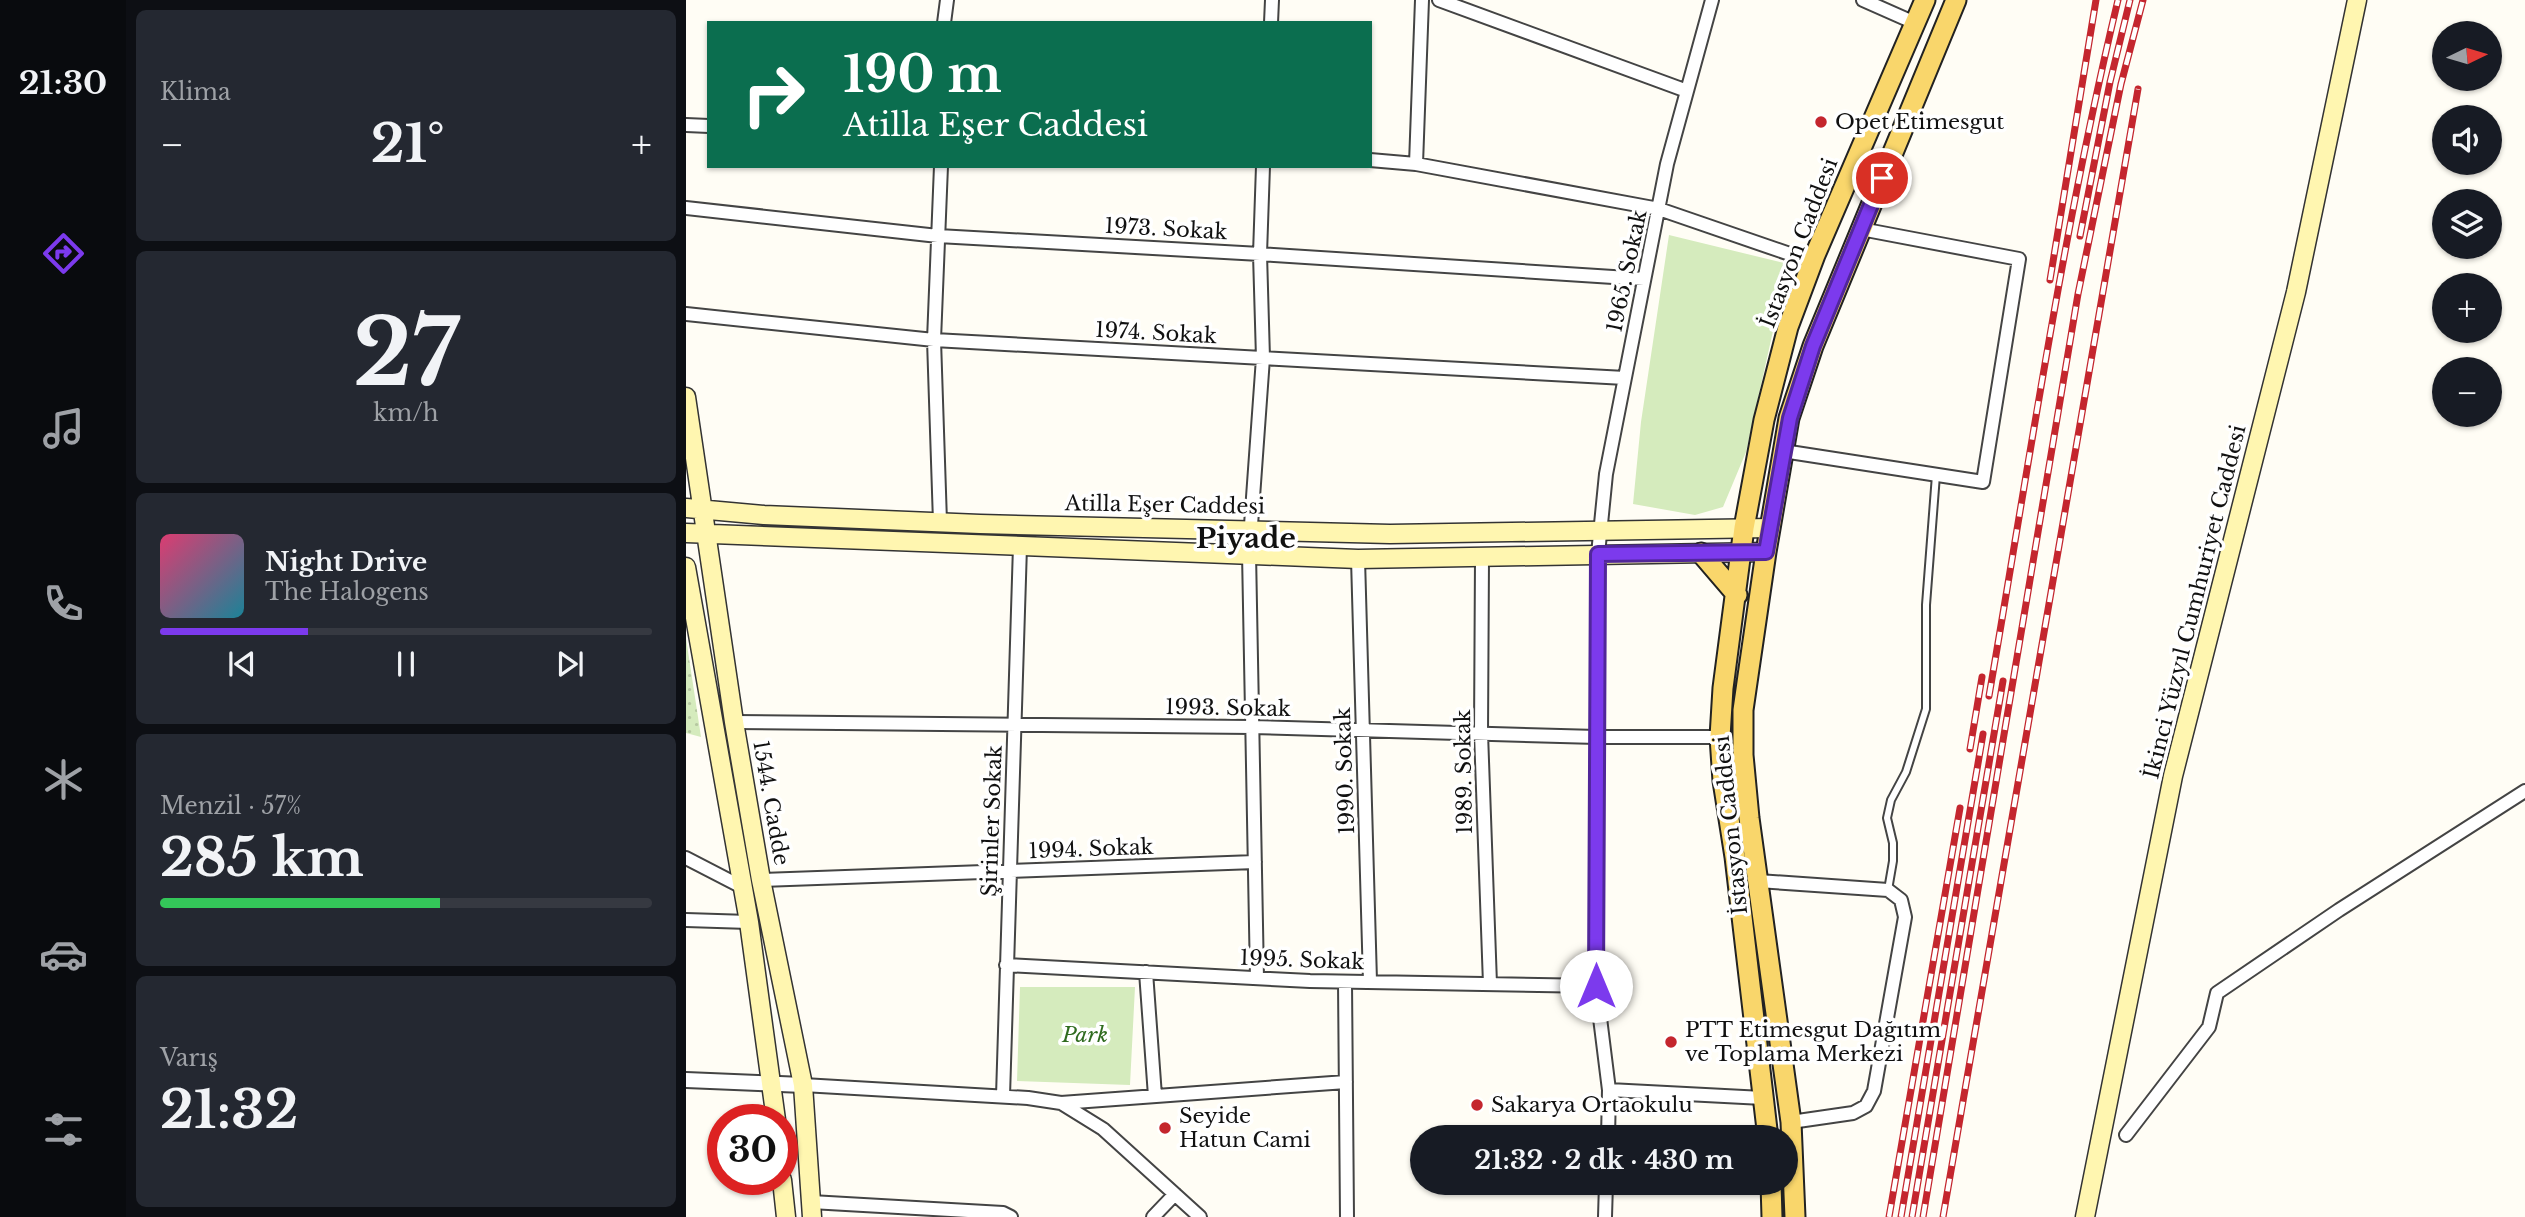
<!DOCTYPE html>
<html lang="tr">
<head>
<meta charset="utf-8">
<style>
	body { margin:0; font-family:"Libre Baskerville",serif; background:#242831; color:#f1f3f6; height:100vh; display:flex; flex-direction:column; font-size:26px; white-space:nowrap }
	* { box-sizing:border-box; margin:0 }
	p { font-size:23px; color:#9ea1a6 }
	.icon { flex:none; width:38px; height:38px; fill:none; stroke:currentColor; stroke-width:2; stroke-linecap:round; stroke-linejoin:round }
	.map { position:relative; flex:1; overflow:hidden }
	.sheet { display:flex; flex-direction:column; gap:10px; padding:10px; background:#0d0f14; width:560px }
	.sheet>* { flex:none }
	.guide { position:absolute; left:21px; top:21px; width:665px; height:147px; border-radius:0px; box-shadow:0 2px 5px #0004; background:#0b6e4f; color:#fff; overflow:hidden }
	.needle { width:46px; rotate:85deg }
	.controls { position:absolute; left:1746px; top:21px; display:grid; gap:14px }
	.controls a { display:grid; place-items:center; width:70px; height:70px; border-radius:50%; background:#171b24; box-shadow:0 2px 5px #0004; font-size:35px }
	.speed { position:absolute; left:21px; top:1104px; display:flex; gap:14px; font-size:35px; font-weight:700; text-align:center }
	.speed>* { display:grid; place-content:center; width:91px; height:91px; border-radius:50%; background:#171b24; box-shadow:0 2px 5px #0004; line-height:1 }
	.speed .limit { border:10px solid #d22; background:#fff; color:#111 }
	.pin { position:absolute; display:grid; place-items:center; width:60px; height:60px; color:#fff; margin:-30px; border:4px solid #fff; border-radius:50%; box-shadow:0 2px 7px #0007 }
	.me { position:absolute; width:77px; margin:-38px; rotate:0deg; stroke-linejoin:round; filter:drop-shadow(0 0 5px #0008) }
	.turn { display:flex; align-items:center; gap:24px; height:147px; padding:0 21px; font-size:32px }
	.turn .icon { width:91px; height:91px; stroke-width:2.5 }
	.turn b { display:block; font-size:49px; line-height:60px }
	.big { font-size:52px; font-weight:700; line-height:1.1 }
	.sheet .widget { flex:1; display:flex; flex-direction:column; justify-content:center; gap:10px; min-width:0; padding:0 24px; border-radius:10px; background:#242831 }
	.sheet .dial { align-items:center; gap:0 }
	.dial b { font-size:91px; line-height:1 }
	.song { display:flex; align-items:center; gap:21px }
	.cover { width:84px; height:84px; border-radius:10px; background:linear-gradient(135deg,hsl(340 70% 55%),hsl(190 70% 35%)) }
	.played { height:7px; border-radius:4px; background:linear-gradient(90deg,#7c3aed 30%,#363941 30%) }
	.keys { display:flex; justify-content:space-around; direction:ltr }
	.heat { display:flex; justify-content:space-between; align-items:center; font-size:38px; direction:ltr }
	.charge { height:10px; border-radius:5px; background:linear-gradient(90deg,#34c759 57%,#363941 0) }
	.trip { position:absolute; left:724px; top:1125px; width:388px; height:70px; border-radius:35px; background:#171b24; box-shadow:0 2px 5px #0004; font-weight:700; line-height:70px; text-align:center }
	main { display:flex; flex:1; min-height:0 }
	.tab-bar { display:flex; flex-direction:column; width:126px; justify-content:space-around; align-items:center; background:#090b0e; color:#9ea1a6 }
	.tab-bar .icon { width:49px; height:49px }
	.tab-bar .selected { color:#7c3aed }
	.tab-bar b { font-size:32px; color:#f1f3f6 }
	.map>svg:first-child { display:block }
	.grass { fill:url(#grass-dots) }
	.park { fill:#d5ebbd }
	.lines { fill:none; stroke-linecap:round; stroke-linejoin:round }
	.service-casing { stroke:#444; stroke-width:10 }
	.minor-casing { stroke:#444; stroke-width:16 }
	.tertiary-casing { stroke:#444; stroke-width:18 }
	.secondary-casing { stroke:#333; stroke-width:21 }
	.primary-casing { stroke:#222; stroke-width:23 }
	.service { stroke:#fff; stroke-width:6 }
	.minor { stroke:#fff; stroke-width:12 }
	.tertiary { stroke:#fff; stroke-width:14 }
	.secondary { stroke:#fff6b0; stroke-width:18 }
	.primary { stroke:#f9d66b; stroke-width:19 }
	.rail-casing { stroke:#c4262e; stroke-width:7 }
	.rail { stroke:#fff; stroke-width:4.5; stroke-dasharray:13; stroke-linecap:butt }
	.route-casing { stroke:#51269a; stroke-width:18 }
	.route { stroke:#7c3aed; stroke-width:12 }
	.poi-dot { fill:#c4262e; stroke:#fff; stroke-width:2.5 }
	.labels { text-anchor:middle; stroke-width:7; stroke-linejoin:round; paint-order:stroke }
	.poi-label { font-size:21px; fill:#111; stroke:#fff; text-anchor:start }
	.street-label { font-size:21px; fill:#111; stroke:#fff }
	.park-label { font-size:21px; font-style:italic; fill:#2f6b1f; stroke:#fff }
	.district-label { font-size:28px; font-weight:bold; fill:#111; stroke:#fff }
</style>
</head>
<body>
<main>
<nav class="tab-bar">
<b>21:30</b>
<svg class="icon selected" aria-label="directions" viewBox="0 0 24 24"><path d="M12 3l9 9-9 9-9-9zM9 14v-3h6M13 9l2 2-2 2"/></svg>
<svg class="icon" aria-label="music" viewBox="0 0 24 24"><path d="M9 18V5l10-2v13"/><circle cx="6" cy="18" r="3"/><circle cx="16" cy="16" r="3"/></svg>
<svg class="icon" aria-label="phone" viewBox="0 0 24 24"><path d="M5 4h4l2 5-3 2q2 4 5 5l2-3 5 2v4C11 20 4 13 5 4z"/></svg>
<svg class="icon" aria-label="climate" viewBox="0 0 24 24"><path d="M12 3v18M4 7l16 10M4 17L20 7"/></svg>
<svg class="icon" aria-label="car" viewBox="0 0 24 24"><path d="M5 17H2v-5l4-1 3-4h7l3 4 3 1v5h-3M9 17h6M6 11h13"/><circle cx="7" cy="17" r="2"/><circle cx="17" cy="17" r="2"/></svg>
<svg class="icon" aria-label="filters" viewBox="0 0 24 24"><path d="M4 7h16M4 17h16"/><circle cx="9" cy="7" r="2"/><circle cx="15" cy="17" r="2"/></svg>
</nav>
<section class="sheet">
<div class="widget"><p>Klima</p>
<div class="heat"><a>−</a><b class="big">21°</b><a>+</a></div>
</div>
<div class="widget dial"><b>27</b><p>km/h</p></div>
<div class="widget">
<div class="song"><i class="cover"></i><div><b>Night Drive</b><p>The Halogens</p></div></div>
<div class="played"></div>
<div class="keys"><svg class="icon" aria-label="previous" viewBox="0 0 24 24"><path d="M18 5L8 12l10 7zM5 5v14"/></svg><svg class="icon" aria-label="pause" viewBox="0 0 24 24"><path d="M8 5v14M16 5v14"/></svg><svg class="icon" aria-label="next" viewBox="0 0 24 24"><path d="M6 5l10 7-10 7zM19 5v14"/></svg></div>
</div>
<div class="widget"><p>Menzil · 57%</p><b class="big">285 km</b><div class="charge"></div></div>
<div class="widget"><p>Varış</p><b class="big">21:32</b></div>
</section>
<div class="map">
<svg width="1839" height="1217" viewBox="0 0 1839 1217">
	<defs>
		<pattern id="grass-dots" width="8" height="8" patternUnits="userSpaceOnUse" patternTransform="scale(1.75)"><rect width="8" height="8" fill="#d5ebbd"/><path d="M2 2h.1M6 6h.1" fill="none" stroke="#b6c8a1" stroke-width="1.8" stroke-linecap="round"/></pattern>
	</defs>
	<rect width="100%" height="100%" fill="#fffdf5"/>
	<path class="grass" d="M0,638L15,737L0,733Z"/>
	<path class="park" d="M983,235L1102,264L1060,452L1037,507L1009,515L947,504L955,422Z
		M334,987H449L444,1085L331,1081Z"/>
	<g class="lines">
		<defs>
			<path id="service" d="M1202,890L1207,861V843L1201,818L1205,800L1220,772L1240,709V605L1250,475"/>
			<path id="minor" d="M753,0L1001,91
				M1177,0L1229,23
				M258,23L261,0
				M585,23L586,0
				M0,125L23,126
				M684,160L730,164L973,209L1127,262
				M730,164L736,0
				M0,208L252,236L574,254L958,279
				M0,314L248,340L939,378
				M1097,451L1297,482L1333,259L1175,229
				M254,522L248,340L255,166
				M796,558L795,733L804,984
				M672,559L684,981
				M48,722L566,727L911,737H1034
				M0,858L58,888
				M75,880L569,862
				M1072,881L1202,890L1215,900L1219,917L1188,1091L1180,1106L1167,1113L1105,1122
				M0,920L63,922
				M320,965L624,981L910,986
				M460,972L469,1096
				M571,978L563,553L577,358L574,254L577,166
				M659,982L661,1217
				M117,1085L342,1098L375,1103L417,1129L514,1217
				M923,1090L1077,1098
				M317,1096L334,546
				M375,1103L660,1082
				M1440,1135L1523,1027L1531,993L1653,910L1839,791
				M922,1138L923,1090L910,986L912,554L920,474L981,164L1026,0
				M125,1202L317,1213L325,1217
				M467,1217L489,1194
				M919,1217L920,1183"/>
			<path id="tertiary" d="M0,1080L117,1085"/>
			<path id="secondary" d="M0,397L48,722L75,880L117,1085L126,1217
				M0,508L78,515L294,524L704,534L1084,528
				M0,533L672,559L1080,552
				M0,567L63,922L90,1120
				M96,1180L100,1217
				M1399,1217L1487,776L1610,292L1671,0"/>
			<path id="primary" d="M1015,553L1051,595
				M1082,1138L1049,857L1037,781L1034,737L1037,688L1058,528L1078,420L1102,327L1129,255L1239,0
				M1085,1183L1086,1217
				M1109,1217L1105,1122L1063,818L1057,755V710L1080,552L1103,418L1127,346L1270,0"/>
		</defs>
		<use href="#service" class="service-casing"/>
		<use href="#minor" class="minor-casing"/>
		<use href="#tertiary" class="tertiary-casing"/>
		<use href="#secondary" class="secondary-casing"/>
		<use href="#primary" class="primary-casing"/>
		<use href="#service" class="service"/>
		<use href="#minor" class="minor"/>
		<use href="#tertiary" class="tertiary"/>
		<use href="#secondary" class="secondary"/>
		<use href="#primary" class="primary"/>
		<defs>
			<path id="rail" d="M1394,236L1424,82L1444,0
				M1364,280L1410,0
				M1303,696C1343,464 1377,229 1432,0
				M1284,749L1296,677
				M1203,1217L1274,808
				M1215,1217L1297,734
				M1226,1217L1317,681
				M1237,1217L1392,294L1435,84L1457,0
				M1257,1217L1452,89"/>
		</defs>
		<use href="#rail" class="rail-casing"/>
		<use href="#rail" class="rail"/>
	</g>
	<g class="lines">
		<defs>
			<path id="route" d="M910,986L912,554L1080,552L1104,418L1127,346L1196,178"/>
		</defs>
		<use href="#route" class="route-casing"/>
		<use href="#route" class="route"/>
	</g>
	<g class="poi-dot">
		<circle cx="1135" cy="122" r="7"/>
		<circle cx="985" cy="1042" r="7"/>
		<circle cx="791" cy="1105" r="7"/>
		<circle cx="479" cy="1128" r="7"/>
	</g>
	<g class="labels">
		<g class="poi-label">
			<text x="1149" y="129">Opet Etimesgut</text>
			<text x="999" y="1037">PTT Etimesgut Dağıtım<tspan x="999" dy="24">ve Toplama Merkezi</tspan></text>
			<text x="805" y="1112">Sakarya Ortaokulu</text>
			<text x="493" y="1123">Seyide<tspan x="493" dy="24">Hatun Cami</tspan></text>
		</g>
		<g class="street-label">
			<text transform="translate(480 229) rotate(3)" y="7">1973. Sokak</text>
			<text transform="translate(1113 243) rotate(-69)" y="7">İstasyon Caddesi</text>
			<text transform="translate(941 271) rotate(-78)" y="7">1965. Sokak</text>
			<text transform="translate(470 333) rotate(3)" y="7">1974. Sokak</text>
			<text transform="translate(479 505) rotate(1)" y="7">Atilla Eşer Caddesi</text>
			<text transform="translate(1509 602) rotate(-76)" y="7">İkinci Yüzyıl Cumhuriyet Caddesi</text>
			<text transform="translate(542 708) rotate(1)" y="7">1993. Sokak</text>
			<text transform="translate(659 771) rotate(-92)" y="7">1990. Sokak</text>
			<text transform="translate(778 772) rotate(-91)" y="7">1989. Sokak</text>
			<text transform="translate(85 803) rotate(80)" y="7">1544. Cadde</text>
			<text transform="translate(306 821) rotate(-88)" y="7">Şirinler Sokak</text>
			<text transform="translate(1045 825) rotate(-96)" y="7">İstasyon Caddesi</text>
			<text transform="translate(405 849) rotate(-2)" y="7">1994. Sokak</text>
			<text transform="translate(616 960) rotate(2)" y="7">1995. Sokak</text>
		</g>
		<g class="park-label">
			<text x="399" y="1042">Park</text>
		</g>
		<g class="district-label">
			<text x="560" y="548">Piyade</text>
		</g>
	</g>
</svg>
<div class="controls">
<a><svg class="needle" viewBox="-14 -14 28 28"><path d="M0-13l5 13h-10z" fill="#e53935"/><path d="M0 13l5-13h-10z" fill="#9ea1a6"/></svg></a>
<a><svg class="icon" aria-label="sound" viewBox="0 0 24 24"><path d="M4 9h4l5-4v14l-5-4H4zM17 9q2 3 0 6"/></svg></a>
<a><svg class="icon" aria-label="layers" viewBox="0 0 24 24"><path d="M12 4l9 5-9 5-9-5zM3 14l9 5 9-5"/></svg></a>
<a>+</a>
<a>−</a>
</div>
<div class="speed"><div class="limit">30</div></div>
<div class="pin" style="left:1196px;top:178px;background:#d93025"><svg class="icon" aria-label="arrive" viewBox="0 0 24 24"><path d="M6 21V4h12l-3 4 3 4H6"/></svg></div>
<svg class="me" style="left:910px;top:986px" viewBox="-20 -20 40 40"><circle r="19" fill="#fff"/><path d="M0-13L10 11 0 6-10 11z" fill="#7c3aed"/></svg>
<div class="trip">21:32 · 2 dk · 430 m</div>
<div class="guide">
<div class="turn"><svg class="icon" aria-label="right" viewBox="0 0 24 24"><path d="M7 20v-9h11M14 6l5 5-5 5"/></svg><div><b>190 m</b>Atilla Eşer Caddesi</div></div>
</div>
</div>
</main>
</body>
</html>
